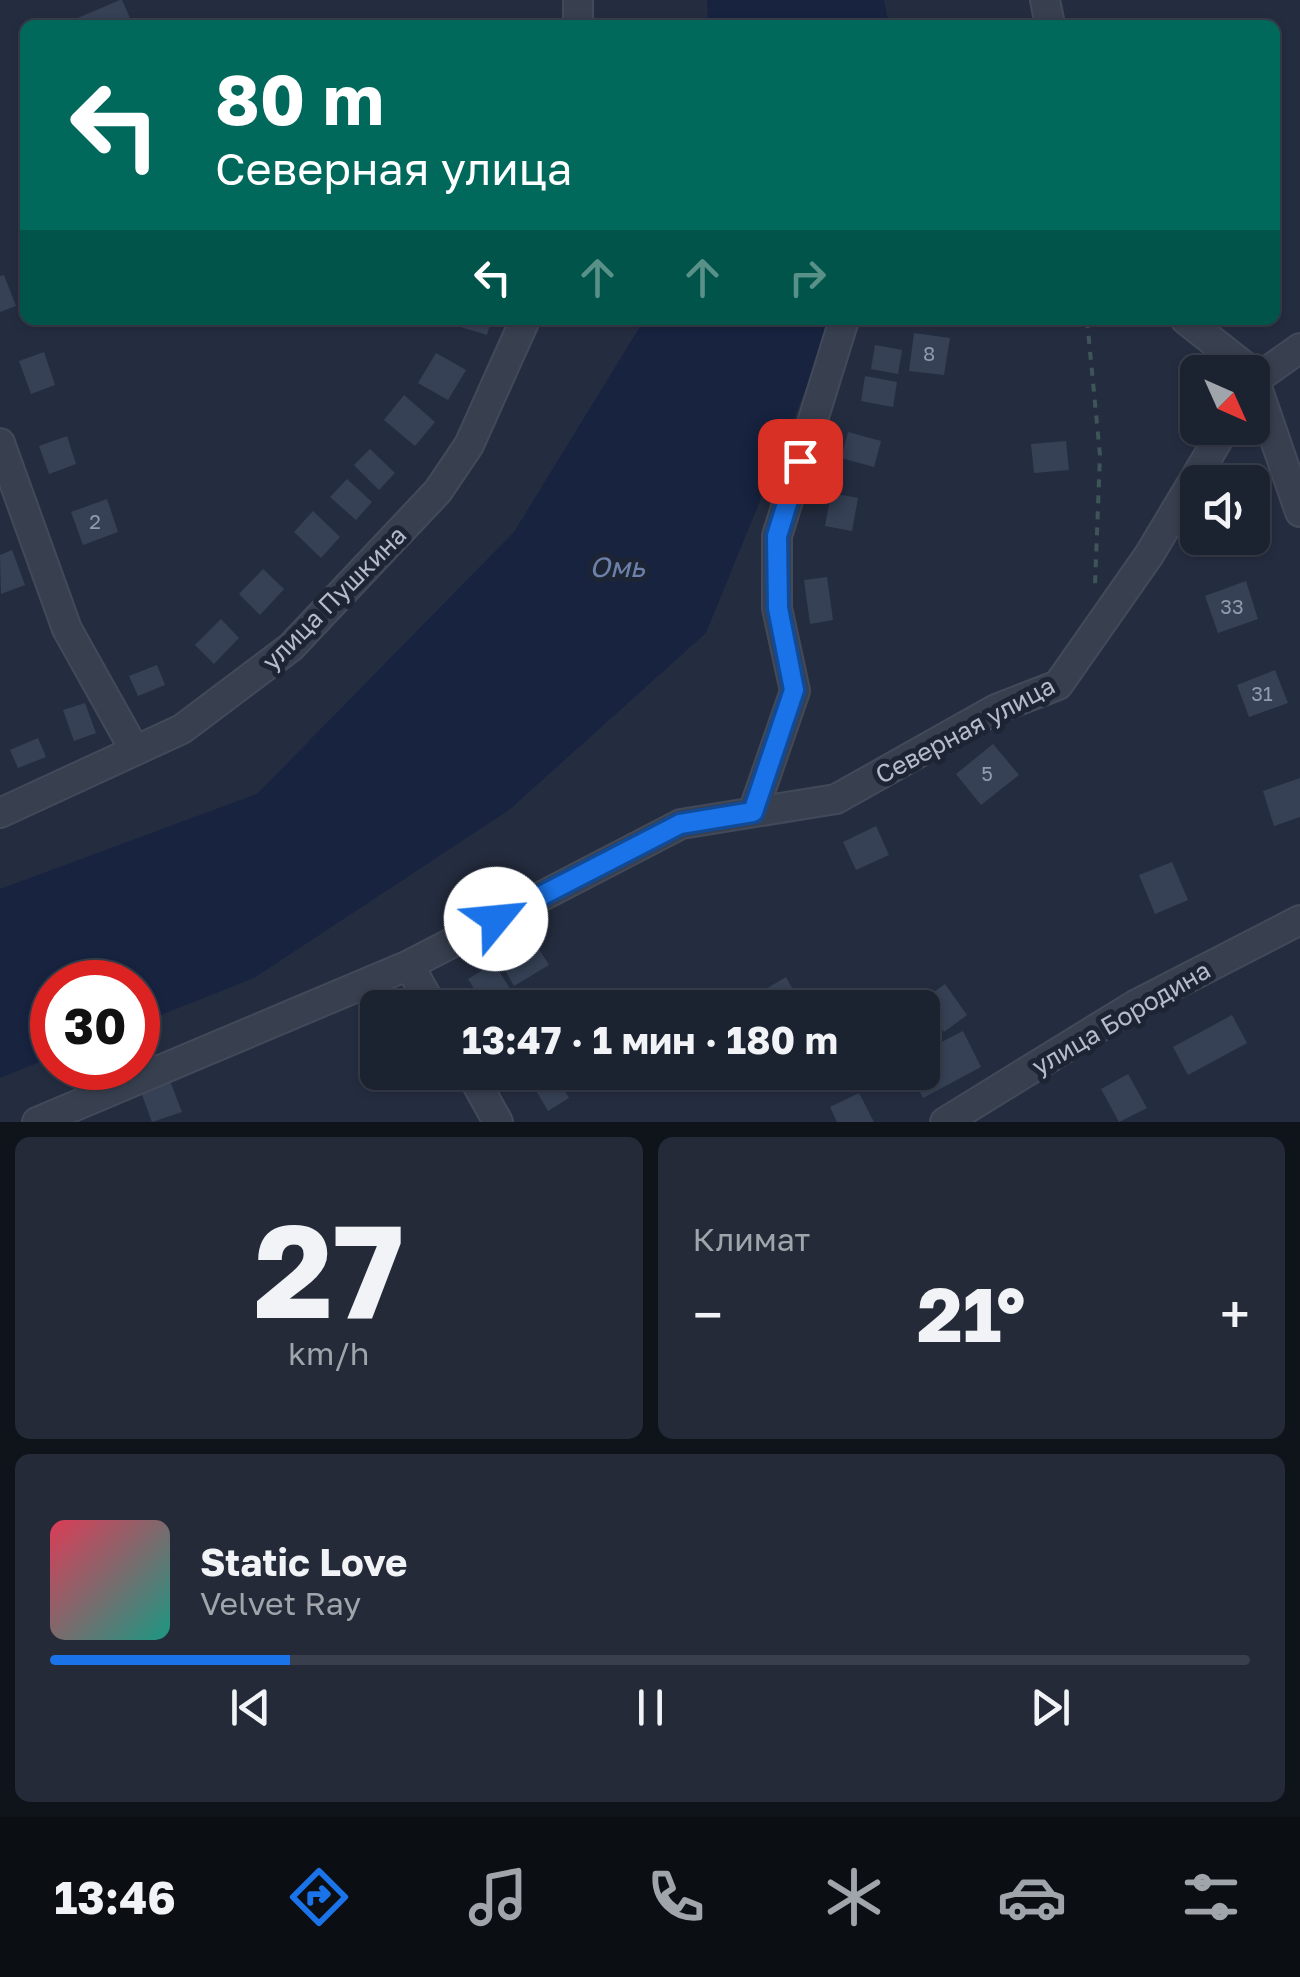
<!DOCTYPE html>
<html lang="ru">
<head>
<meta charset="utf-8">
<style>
	body { margin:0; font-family:"Golos Text",sans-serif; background:#242a38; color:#f1f3f6; height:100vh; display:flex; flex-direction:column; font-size:38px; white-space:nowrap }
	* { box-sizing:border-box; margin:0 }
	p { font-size:32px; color:#a0a4ab }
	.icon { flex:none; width:55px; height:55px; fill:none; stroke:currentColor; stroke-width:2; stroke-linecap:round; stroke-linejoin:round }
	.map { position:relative; height:1122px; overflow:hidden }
	.sheet { display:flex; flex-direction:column; gap:15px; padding:15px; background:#0f131a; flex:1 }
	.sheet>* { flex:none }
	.guide { position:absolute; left:20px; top:20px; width:1260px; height:305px; border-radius:15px; box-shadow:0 2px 8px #0004,0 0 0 2px #393f4c; background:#00695c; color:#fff; overflow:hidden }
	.needle { width:65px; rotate:135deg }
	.controls { position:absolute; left:1180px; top:355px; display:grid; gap:20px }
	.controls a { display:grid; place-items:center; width:90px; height:90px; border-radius:15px; background:#1b2230; box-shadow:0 2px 8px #0004,0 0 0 2px #393f4c; font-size:50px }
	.speed { position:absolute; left:30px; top:960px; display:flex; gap:20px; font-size:50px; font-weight:700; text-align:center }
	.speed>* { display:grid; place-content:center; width:130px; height:130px; border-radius:50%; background:#1b2230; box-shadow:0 2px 8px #0004,0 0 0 2px #393f4c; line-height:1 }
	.speed .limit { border:15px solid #d22; background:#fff; color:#111 }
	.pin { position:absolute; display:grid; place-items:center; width:85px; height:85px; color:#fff; margin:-42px; border-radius:20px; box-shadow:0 5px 15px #0006 }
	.me { position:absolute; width:110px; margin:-55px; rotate:62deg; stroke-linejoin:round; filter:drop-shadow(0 0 8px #0008) }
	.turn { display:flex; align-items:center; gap:35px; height:210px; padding:0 30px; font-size:45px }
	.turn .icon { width:130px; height:130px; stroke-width:2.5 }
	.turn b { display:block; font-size:70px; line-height:85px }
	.lanes { display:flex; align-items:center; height:95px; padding:0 30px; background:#0003; justify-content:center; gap:50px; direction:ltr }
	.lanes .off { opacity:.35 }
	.big { font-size:75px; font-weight:700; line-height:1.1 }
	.sheet .card { flex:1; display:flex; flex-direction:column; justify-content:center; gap:15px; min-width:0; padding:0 35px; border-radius:15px; background:#242a38 }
	.sheet .dial { align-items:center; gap:0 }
	.dial b { font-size:130px; line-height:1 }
	.song { display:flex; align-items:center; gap:30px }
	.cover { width:120px; height:120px; border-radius:15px; background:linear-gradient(135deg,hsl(350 70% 55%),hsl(170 70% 35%)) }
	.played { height:10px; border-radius:5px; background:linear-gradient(90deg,#1a73e8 20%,#393f4c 20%) }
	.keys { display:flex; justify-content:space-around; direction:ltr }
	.heat { display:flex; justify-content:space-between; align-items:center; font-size:55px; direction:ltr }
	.sheet .tiles { flex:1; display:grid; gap:15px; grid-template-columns:1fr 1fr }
	.card:last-child { grid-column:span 2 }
	.trip { position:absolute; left:360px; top:990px; width:580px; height:100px; border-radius:15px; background:#1b2230; box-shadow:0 2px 8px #0004,0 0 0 2px #393f4c; font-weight:700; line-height:100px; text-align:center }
	.tabs { display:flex; height:160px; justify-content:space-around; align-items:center; background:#0b0e13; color:#a0a4ab }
	.tabs .icon { width:70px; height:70px }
	.tabs .on { color:#1a73e8 }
	.tabs b { font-size:45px; color:#f1f3f6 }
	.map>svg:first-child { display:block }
	.water { fill:#17233f }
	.building { fill:#364156 }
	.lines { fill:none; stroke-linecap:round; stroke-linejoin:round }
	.minor-casing { stroke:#424959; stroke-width:32 }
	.path { stroke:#3f5459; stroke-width:4; stroke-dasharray:8 8; stroke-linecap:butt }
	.minor { stroke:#384050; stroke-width:28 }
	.route-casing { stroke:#114b97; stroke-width:25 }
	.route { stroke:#1a73e8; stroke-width:18 }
	.labels { text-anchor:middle; stroke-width:10; stroke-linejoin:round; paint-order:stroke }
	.number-label { font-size:20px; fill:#939aac }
	.street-label { font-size:25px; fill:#b5bbcb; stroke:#1d2535 }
	.water-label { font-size:28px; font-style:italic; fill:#6d81aa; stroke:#1d2535 }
</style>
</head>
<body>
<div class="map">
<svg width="1300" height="1122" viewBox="0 0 1300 1122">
	<rect width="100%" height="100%" fill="#242d40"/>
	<path class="water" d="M707,0H884L889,25H708Z
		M644,320H834L706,633L509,810L254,978L138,1024V982H52V1057L0,1078V889L257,794L514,532Z"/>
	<path class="building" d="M122,0L133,25H61L120,0Z
		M4,275L16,306L0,312V276Z
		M455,320H491L487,335L454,325Z
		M914,333L950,338L944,375L909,371Z
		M875,345L902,350L898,374L871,369Z
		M44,352L55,385L31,394L19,361Z
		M436,353L466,370L448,400L418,383Z
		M865,376L897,382L893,407L861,401Z
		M404,395L435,422L415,446L384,420Z
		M848,432L881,441L874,467L841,458Z
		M67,436L76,464L49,474L39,446Z
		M1066,441L1069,470L1034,473L1031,444Z
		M370,449L395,473L379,490L354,465Z
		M347,479L372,502L356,520L330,497Z
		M831,493L858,498L852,531L825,526Z
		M107,499L118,532L83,545L71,512Z
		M313,511L340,537L321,558L294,532Z
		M12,550L25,585L1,594L0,555Z
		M263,569L284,589L260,615L239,594Z
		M827,577L833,620L810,624L804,580Z
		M1246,581L1258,619L1218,633L1205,596Z
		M221,619L239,638L214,664L195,645Z
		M157,665L165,685L138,696L129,676Z
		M1275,670L1288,703L1249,717L1237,685Z
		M85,703L96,733L74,741L63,710Z
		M38,738L46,757L18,768L10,750Z
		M993,744L1019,775L981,805L956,774Z
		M1300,778V817L1274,826L1263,791Z
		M876,826L889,855L856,870L843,842Z
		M1172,862L1188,900L1155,914L1139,875Z
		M530,934L549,965L514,986L496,955Z
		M494,963L514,995L495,1008H486L468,979Z
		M786,977L802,1006L754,1008L749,999Z
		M945,984L967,1015L944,1032L922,1001Z
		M1232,1015L1247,1043L1188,1075L1173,1047Z
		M378,1026V1072L358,1037Z
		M963,1031L981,1067L923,1098L910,1072H922V1052Z
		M378,1072H408L385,1085Z
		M525,1072H554L569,1098L548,1111Z
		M1128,1074L1147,1108L1119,1122L1101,1089Z
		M170,1081L182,1112L152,1122L141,1092Z
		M859,1093L874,1122H837L830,1107Z"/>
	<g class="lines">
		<defs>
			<path id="minor" d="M578,0V25
				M1045,0L1050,25
				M1186,320L1252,372
				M1252,373L1300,512
				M1252,382L1300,348
				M0,443L67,629L134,749
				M753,812L795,691L777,608V536L844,320
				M0,813L182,729L291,647L438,491L469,445L525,320
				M409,965L433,1008
				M470,1072L498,1122
				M37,1122L409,965L681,824L836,799L996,709L1058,685L1149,555L1225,428
				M945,1122L1135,1005L1300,920"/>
		</defs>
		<use href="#minor" class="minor-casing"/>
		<path class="path" d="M1087,320L1100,455L1095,585"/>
		<use href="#minor" class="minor"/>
	</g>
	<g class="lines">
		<defs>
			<path id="route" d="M496,919L680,824L753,812L794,690L778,608L777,536L800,461"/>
		</defs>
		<use href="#route" class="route-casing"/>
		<use href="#route" class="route"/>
	</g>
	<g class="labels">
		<g class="number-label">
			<text x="929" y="361">8</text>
			<text x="95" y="529">2</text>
			<text x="1232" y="614">33</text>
			<text x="1262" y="701">31</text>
			<text x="987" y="781">5</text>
		</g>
		<g class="street-label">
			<text transform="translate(334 598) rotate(-45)" y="9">улица Пушкина</text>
			<text transform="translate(965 730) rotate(-28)" y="9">Северная улица</text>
			<text transform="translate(1121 1018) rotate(-30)" y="9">улица Бородина</text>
		</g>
		<g class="water-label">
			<text x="617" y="577">Омь</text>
		</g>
	</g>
</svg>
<div class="controls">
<a><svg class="needle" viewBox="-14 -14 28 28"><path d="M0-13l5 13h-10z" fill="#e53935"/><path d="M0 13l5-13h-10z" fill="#a0a4ab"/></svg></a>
<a><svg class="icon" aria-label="sound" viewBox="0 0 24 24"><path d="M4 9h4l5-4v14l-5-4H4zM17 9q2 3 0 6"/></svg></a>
</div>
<div class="speed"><div class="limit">30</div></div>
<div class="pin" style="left:800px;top:461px;background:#d93025"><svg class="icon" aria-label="arrive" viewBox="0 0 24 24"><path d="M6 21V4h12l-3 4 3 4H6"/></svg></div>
<svg class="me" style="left:496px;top:919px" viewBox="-20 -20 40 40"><circle r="19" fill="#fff"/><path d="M0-13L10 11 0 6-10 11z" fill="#1a73e8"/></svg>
<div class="trip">13:47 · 1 мин · 180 m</div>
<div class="guide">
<div class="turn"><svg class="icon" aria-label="left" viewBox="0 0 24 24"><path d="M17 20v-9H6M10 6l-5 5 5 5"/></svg><div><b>80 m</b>Северная улица</div></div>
<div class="lanes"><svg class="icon" aria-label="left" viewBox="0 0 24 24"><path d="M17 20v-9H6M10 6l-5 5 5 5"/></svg><svg class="icon off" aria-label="ahead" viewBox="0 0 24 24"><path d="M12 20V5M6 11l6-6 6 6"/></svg><svg class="icon off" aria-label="ahead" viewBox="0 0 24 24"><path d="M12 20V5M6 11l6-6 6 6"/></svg><svg class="icon off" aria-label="right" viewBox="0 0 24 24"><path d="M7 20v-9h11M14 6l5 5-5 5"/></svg></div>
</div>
</div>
<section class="sheet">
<div class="tiles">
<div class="card dial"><b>27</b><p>km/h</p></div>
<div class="card"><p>Климат</p>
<div class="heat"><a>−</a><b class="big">21°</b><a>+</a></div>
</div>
<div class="card">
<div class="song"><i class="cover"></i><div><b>Static Love</b><p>Velvet Ray</p></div></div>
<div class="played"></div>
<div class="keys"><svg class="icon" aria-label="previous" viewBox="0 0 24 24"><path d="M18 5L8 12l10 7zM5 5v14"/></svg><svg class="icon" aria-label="pause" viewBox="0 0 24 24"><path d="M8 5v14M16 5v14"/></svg><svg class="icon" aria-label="next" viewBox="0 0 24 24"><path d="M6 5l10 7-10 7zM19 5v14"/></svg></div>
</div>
</div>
</section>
<nav class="tabs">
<b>13:46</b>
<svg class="icon on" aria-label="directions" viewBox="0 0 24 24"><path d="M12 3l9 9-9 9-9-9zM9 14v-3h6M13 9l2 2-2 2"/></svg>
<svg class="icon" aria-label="music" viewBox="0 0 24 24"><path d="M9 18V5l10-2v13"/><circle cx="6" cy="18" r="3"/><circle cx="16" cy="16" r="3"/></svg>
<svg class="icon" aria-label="phone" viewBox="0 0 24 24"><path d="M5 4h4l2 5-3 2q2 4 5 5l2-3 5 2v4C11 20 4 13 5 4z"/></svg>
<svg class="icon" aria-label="climate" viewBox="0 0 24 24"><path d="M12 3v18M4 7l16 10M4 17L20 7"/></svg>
<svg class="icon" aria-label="car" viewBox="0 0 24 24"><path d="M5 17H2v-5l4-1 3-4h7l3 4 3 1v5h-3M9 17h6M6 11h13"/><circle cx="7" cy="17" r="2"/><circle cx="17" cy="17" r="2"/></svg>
<svg class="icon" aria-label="filters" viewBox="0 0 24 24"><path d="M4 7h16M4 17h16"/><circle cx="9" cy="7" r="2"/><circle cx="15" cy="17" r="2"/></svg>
</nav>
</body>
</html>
